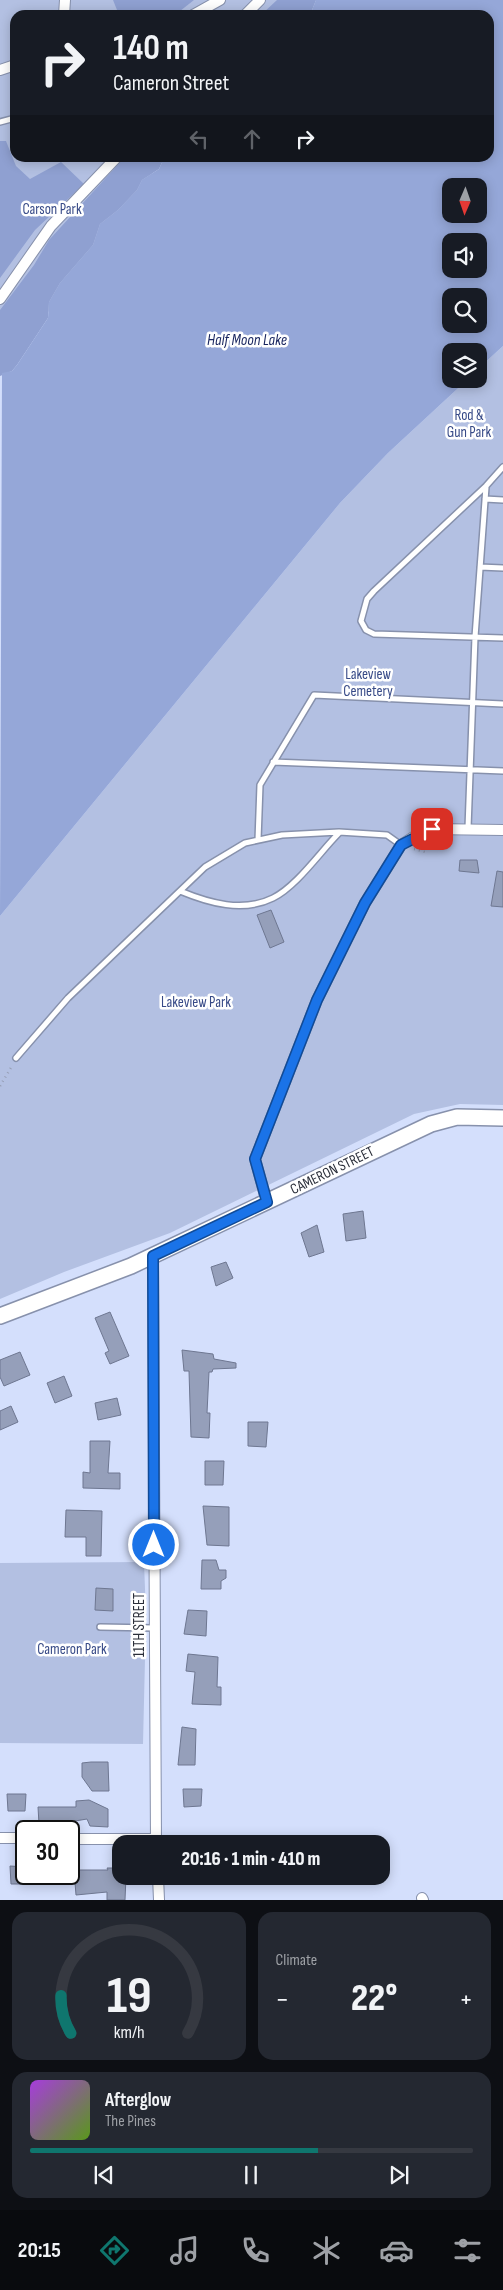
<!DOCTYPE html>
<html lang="en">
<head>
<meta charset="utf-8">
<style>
	body { margin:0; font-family:"Sofia Sans Condensed",sans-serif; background:#242831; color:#f1f3f6; height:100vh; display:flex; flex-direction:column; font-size:19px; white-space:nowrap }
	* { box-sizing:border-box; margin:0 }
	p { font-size:16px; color:#9ea1a6 }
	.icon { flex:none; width:28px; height:28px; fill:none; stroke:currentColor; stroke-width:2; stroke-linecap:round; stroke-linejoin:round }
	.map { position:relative; height:1900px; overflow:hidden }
	.details { display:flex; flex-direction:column; gap:12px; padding:12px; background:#0d0f14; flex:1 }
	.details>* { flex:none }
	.top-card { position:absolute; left:10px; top:10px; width:484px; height:152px; border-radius:15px; box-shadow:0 2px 12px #0003; background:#171b24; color:#f1f3f6; overflow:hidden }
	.needle { width:32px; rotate:182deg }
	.tools { position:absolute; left:442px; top:178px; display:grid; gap:10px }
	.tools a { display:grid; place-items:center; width:45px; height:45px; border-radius:10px; background:#171b24; box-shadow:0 2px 12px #0003; font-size:25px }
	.speed { position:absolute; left:15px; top:1820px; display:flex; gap:10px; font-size:25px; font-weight:700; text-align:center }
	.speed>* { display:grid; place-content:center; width:65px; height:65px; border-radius:50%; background:#171b24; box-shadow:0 2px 12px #0003; line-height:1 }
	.speed .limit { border:2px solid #111; border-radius:8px; background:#fff; color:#111 }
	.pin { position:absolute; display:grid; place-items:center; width:42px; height:42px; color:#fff; margin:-21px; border-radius:10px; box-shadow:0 2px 8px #0006 }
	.me { position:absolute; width:55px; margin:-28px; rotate:0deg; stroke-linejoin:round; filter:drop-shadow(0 0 4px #0008) }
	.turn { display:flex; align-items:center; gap:18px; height:105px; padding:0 20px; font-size:22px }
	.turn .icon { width:65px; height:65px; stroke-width:2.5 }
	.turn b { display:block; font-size:35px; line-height:42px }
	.lanes { display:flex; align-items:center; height:48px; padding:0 20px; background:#0003; justify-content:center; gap:25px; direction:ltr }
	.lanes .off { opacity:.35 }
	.big { font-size:38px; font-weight:800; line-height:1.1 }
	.details .card { flex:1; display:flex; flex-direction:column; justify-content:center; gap:8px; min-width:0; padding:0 18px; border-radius:15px; background:#242831 }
	.details .dial { align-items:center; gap:0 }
	.dial svg { height:130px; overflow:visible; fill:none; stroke:#363941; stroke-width:7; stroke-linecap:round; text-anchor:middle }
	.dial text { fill:#f1f3f6; stroke:none }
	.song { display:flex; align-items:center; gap:15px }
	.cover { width:60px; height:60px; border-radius:8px; background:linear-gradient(135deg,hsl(280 70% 55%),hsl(90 70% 35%)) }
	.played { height:5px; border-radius:2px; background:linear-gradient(90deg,#0f766e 65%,#363941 65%) }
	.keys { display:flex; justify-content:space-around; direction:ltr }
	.heat { display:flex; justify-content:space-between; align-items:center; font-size:28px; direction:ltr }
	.details .tiles { flex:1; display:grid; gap:12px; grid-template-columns:1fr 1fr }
	.card:last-child { grid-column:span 2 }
	.trip { position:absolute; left:112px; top:1835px; width:278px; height:50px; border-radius:15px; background:#171b24; box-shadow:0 2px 12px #0003; font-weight:800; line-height:50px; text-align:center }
	.menu { display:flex; height:80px; justify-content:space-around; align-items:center; background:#090b0e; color:#9ea1a6 }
	.menu .icon { width:35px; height:35px }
	.menu .active { color:#0f766e }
	.menu b { font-size:22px; color:#f1f3f6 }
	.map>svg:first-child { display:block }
	.green { fill:#b3c0e2 }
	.forest { fill:#8fa0d1 }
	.water { fill:#95a7d8; fill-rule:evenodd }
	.building { fill:#959fba; stroke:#6e7791 }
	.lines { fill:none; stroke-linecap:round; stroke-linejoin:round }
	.lane-casing { stroke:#8791ac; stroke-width:8 }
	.street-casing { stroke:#8791ac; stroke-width:12 }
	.secondary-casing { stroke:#8791ac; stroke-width:18 }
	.path { stroke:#969eb4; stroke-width:2.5; stroke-dasharray:1 4; stroke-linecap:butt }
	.lane { stroke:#fff; stroke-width:5 }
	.street { stroke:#fff; stroke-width:10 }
	.secondary { stroke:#fff; stroke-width:15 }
	.route-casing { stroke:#114b97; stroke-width:12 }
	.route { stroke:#1a73e8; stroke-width:9 }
	.labels { text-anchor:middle; stroke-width:5; stroke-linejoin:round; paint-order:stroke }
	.park-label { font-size:15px; fill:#374a87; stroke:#fff }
	.street-label { font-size:15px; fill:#2a2e39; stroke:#fff }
	.water-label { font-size:16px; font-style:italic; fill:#18255f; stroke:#fff }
</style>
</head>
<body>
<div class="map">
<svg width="503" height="1900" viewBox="0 0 503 1900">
	<rect width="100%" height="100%" fill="#d4dffc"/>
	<path class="green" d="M0,0H316L310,15H15V158H164L0,376Z
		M503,346V1105L460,1104L414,1114L170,1233L64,1272L0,1299V916L340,503L388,453L468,379H479V368Z
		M144,1562L146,1616L143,1744L0,1743V1563Z"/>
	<path class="forest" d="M113,0H194L175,15H119Z
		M277,0H316L310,15H261Z
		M0,141H6L16,166L30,179L61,162L84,184L35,230L0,278Z
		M124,158H164L159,169L142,180L137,190L118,210L100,224L93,245L60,283L49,302L48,318L17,365L12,371L0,376V310L34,265L49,240Z"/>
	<path class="water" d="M316,0H503V346L479,368V351H451V379H468L388,453L340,503L0,916L2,373L12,371L17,365L48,318L49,302L60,283L93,245L100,224L118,210L137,190L142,180L159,169L164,158H489V15H310ZM451,186H479V214H451ZM451,241H479V269H451ZM451,296H479V324H451Z"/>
	<path class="building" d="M460,860H477L479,873L459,871Z
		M497,871L503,872V907L491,906Z
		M271,910L284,942L270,948L257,915Z
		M363,1211L366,1238L346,1241L343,1214Z
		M317,1225L324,1252L309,1257L301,1233Z
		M226,1262L233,1278L216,1286L211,1267Z
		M110,1312L129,1356L110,1364L105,1353L109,1351L95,1318Z
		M182,1350L213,1354L214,1359L236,1363V1368L213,1369L212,1372H209L207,1413H210L209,1438L191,1437L189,1371H184Z
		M20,1352L30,1375L4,1386L0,1377V1360Z
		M64,1376L72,1396L55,1403L47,1383Z
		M117,1398L121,1415L98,1420L95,1403Z
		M11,1406L18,1422L0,1430V1411Z
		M248,1422H268L266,1447L248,1446Z
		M90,1441H110L108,1473H120V1489L83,1488V1472L90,1473Z
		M205,1461H224L223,1485H205Z
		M203,1506L229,1507V1546L207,1545Z
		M66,1510L102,1511L101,1556H86V1537H65Z
		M202,1560H216L219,1570H226V1578L221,1581V1589H201Z
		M96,1588L113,1589V1611L95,1610Z
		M188,1610L207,1611L206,1636L184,1634Z
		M188,1654L218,1657L217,1687H221V1705L192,1704L195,1672L186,1671Z
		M182,1727L196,1729L195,1765H178Z
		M91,1762H108L109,1791H92L82,1777V1763Z
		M183,1789H202L201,1806L184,1807Z
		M7,1794H26L25,1811H8Z
		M89,1800L108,1809V1827L90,1826L87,1819L57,1824H39L38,1807H76V1801Z
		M10,1866L26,1867L28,1884H11Z
		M107,1868H121V1876H126L125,1900H107V1892L76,1895L74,1870H108Z"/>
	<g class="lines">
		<defs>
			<path id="lane" d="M0,122L15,118
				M503,467L486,486L374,591L367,599L361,621L366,630L374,634L503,638
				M485,499L503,500
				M480,567L503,568
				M273,762L503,771
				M468,828L475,637L486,487
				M258,840L260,785L314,695L503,704
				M180,891C209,903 243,913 273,898C297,886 320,852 339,833
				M16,1058L68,998L205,867L245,843L282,835L339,832L387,835L401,845
				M100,1627L154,1628"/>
			<path id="street" d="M64,15L65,0
				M193,15L220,0
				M245,15L260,0
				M0,70L15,65
				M0,299L51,226L116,158
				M267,1203L255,1159L317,1000L365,903L401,845L415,836L432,829L503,830
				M153,1256L156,1844
				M0,1838H26
				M69,1839H156
				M158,1876L159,1900
				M422,1898L423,1900"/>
			<path id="secondary" d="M0,1316L131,1266L431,1124L457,1117L503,1118"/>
		</defs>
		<use href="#lane" class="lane-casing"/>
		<use href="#street" class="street-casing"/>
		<use href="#secondary" class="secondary-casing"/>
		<path class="path" d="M414,849L425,852
			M0,1086L12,1066"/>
		<use href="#lane" class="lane"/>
		<use href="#street" class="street"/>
		<use href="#secondary" class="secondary"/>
	</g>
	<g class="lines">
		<defs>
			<path id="route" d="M154,1545L153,1256L267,1202L255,1159L317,1000L365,903L401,845L432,829"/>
		</defs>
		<use href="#route" class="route-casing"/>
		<use href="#route" class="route"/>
	</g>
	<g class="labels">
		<g class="park-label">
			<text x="52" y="214">Carson Park</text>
			<text x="469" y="420">Rod &amp;<tspan x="469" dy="17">Gun Park</tspan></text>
			<text x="368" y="679">Lakeview<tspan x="368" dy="17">Cemetery</tspan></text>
			<text x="196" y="1007">Lakeview Park</text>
			<text x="72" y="1654">Cameron Park</text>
		</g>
		<g class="street-label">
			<text transform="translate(332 1170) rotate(-26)" y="5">CAMERON STREET</text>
			<text transform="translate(139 1625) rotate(-90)" y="5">11TH STREET</text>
		</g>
		<g class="water-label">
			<text x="247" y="345">Half Moon Lake</text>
		</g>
	</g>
</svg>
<div class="tools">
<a><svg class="needle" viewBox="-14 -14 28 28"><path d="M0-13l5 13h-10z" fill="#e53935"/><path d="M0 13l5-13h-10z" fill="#9ea1a6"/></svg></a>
<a><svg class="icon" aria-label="sound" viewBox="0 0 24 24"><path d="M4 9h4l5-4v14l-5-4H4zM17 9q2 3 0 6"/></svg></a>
<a><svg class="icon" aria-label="search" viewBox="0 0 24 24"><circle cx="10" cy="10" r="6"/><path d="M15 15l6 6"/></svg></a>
<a><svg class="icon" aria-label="layers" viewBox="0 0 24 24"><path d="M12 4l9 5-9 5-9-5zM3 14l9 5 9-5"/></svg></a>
</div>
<div class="speed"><div class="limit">30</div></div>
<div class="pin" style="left:432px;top:829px;background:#d93025"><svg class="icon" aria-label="arrive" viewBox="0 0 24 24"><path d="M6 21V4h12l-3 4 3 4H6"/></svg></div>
<svg class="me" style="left:154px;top:1545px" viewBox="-20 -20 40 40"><circle r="17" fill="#1a73e8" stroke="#fff" stroke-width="3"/><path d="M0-11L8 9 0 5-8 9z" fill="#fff"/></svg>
<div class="trip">20:16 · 1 min · 410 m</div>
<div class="top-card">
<div class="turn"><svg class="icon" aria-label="right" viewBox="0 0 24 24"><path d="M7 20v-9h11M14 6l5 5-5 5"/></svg><div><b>140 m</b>Cameron Street</div></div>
<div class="lanes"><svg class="icon off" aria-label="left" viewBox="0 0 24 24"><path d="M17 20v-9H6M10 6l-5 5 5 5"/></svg><svg class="icon off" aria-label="ahead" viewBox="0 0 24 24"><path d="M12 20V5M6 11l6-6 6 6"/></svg><svg class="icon" aria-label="right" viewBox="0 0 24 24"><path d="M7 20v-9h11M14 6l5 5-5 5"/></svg></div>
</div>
</div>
<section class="details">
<div class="tiles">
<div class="card dial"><svg viewBox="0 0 100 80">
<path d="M14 69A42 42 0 1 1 86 69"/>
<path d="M14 69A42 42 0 0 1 8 46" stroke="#0f766e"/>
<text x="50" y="56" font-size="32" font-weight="700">19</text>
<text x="50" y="72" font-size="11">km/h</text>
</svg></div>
<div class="card"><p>Climate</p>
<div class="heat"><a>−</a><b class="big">22°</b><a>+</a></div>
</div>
<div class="card">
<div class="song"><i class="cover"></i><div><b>Afterglow</b><p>The Pines</p></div></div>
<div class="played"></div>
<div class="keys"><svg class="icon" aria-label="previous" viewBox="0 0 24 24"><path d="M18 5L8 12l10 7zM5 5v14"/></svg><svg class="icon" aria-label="pause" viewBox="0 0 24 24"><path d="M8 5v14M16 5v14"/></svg><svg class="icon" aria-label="next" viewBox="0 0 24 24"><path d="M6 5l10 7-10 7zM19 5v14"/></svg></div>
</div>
</div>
</section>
<nav class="menu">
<b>20:15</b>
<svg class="icon active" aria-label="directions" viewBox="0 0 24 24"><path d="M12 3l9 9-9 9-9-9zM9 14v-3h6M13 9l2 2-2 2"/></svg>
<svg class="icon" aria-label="music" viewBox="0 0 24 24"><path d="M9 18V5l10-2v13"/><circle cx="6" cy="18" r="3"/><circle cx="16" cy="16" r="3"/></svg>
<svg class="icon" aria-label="phone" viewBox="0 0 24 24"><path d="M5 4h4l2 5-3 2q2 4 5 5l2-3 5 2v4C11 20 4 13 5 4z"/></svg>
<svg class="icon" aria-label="climate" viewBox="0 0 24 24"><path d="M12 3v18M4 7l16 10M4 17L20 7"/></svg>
<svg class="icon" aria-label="car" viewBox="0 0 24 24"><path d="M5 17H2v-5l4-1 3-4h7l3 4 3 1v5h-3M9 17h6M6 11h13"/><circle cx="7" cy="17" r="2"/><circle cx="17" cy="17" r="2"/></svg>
<svg class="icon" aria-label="filters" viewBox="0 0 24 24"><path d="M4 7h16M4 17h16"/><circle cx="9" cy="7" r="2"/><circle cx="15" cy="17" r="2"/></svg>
</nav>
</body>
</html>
